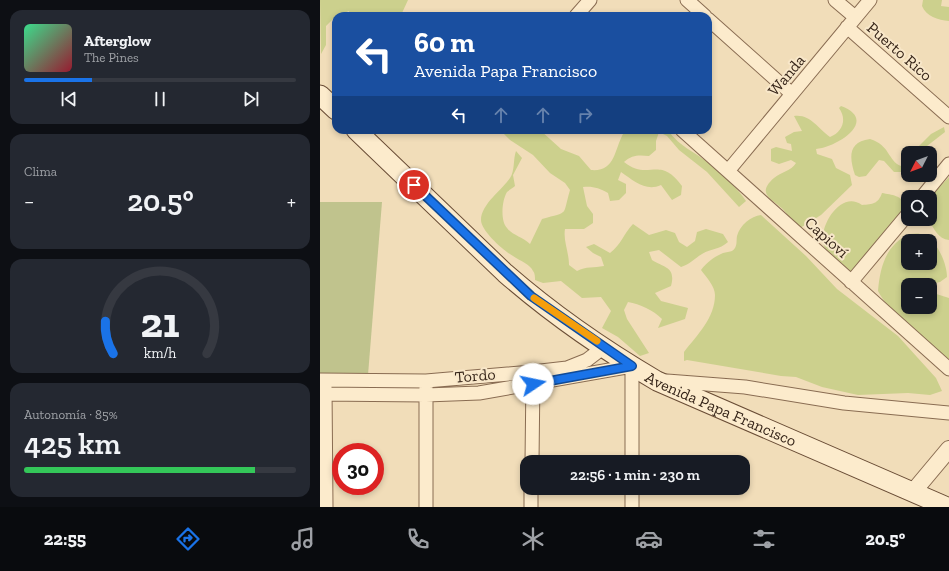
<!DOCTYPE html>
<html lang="es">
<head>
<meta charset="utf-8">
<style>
	body { margin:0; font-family:"Zilla Slab",serif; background:#242831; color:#f1f3f6; height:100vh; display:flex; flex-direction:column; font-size:15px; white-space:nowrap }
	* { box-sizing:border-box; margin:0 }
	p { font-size:13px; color:#9ea1a6 }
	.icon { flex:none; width:22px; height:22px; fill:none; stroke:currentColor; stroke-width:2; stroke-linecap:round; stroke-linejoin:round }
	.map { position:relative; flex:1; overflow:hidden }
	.sheet { display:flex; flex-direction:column; gap:10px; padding:10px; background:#0d0f14; width:320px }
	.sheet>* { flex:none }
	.top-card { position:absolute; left:12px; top:12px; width:380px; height:122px; border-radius:12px; box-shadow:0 2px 6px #0003; background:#1a4fa0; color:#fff; overflow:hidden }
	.needle { width:26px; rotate:228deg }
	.tools { position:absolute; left:581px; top:146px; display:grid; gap:8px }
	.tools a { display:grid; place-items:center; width:36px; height:36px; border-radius:8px; background:#171b24; box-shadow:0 2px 6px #0003; font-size:20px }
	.speed { position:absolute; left:12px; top:443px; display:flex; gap:8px; font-size:20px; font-weight:700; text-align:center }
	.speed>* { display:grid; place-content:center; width:52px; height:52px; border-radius:50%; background:#171b24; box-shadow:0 2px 6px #0003; line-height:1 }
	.speed .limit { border:6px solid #d22; background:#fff; color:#111 }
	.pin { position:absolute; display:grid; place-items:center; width:34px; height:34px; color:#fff; margin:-17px; border:2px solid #fff; border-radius:50%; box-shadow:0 1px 4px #0007 }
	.me { position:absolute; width:44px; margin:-22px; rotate:79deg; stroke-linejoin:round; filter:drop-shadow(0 0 3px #0008) }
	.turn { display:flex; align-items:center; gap:14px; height:84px; padding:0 16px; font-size:18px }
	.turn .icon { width:52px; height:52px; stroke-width:2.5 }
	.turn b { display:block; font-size:28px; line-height:34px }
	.lanes { display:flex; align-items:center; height:38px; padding:0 16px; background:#0003; justify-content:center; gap:20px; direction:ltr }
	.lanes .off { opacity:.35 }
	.big { font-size:30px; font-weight:600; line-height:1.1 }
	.sheet .tile { flex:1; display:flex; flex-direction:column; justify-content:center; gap:6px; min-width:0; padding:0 14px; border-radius:12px; background:#242831 }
	.sheet .dial { align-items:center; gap:0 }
	.dial svg { height:104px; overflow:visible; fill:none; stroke:#363941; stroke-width:7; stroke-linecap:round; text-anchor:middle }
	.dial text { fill:#f1f3f6; stroke:none }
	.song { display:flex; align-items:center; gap:12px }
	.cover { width:48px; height:48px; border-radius:6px; background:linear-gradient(135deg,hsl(150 70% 55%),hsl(350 70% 35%)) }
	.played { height:4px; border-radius:2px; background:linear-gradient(90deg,#1a73e8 25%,#363941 25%) }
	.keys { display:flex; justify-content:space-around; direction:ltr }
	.heat { display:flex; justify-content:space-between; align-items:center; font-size:22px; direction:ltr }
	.charge { height:6px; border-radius:3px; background:linear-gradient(90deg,#34c759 85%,#363941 0) }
	.trip { position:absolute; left:200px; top:455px; width:230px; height:40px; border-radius:12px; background:#171b24; box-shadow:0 2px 6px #0003; font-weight:600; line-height:40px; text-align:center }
	.tabs { display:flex; height:64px; justify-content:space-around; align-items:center; background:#090b0e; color:#9ea1a6 }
	.tabs .icon { width:28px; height:28px }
	.tabs .selected { color:#1a73e8 }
	.tabs b { font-size:18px; color:#f1f3f6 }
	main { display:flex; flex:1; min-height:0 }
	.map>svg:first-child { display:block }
	.green { fill:#ccd08d; fill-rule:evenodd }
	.cemetery { fill:#c0c38d }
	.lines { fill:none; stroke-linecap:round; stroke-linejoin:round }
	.minor-casing { stroke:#896c52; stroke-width:15 }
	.tertiary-casing { stroke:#896c52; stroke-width:18 }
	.secondary-casing { stroke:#6a4d36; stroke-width:21 }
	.minor { stroke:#fcebcc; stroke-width:13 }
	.tertiary { stroke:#fcebcc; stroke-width:16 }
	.secondary { stroke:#fcebcc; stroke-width:19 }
	.route-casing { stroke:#114b97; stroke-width:10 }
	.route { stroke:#1a73e8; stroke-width:7 }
	.slow { stroke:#f59e0b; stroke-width:7 }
	.labels { text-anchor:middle; stroke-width:4; stroke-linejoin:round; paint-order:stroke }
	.street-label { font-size:16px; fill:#362519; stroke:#f8e7c9 }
</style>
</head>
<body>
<main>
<section class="sheet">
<div class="tile">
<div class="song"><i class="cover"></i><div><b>Afterglow</b><p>The Pines</p></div></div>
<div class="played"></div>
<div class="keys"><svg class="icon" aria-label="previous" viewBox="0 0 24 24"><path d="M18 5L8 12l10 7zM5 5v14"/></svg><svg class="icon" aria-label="pause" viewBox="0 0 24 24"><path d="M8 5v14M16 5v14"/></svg><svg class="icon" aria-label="next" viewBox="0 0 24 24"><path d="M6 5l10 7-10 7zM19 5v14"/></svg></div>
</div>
<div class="tile"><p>Clima</p>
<div class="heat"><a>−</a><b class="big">20.5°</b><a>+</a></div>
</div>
<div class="tile dial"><svg viewBox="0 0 100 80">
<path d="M14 69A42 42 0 1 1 86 69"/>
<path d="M14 69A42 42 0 0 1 8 44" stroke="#1a73e8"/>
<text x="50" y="56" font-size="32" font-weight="700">21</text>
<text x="50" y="72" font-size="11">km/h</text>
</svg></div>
<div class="tile"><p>Autonomía · 85%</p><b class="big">425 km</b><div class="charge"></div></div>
</section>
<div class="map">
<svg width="629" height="507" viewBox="0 0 629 507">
	<rect width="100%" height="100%" fill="#f1ddb9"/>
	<path class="green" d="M0,0H88L82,13H73L69,16H30L29,11L16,16L6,26V45L1,54Z
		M603,0H622L621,6L629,7V21C618,20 606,16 602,6Z
		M521,106C559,120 518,147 496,149L497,154L512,159L516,168L530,175L532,185L501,215L480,228C470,221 472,221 466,213C458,201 433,196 454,178C461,172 471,171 476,163L471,160L459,164L451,161V149L456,147L472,151L471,144L467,143L465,137L474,132L482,131L474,116C491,114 497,128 510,137C523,132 527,119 519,108Z
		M624,127L625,132L607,146L602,153H592L611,134Z
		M180,130H220L241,149L259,156L271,170C295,172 294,151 303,134L302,130H348C359,147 379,154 394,167C404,176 419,190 426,201L419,207L387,172L359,150L347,136L339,132L336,141V150L329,156C318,155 312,155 304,162C329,182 339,154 362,186L361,195L352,200L341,185C326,192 314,181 301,172L298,180L306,184V193L299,200L290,201L288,193C279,188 273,186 263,187L267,206L273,214V223L264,229H245C243,241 249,252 249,265L257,271C266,266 274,268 284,266L281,257L273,253L266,247L274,244L290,253C301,245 304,233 313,224L329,235L346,230L355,233L359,242L367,247L375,241L377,232L386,229L403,234L408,242C399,250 392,248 382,254C374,259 370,264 361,267L339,250L329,252L332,260C345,268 356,267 351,286L335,293L341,301L368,308L365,319L338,328L342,319C333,310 320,304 308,302L304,310L307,319L329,353L320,356L298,337L282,328L291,311L281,297L262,298L241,281L223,283L215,280C215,277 215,273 213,271C210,264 200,261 193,256C184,251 161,231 161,220C161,204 183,189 190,178C195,171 193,159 196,151L202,158L193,175L195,186C193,188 189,190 187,192C182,200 180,221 187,228C192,235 203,237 210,244L222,219C250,211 242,217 250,190L245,183L230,173L213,155L190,140Z
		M550,139C570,145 568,161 581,166L588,158V172H574L564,161L559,160L546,176L539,177L535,175C529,157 528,142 550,139Z
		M595,175H607L610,178L601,182Z
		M629,177V240C618,239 614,229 609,220L612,215H610V197Z
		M562,193C572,195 582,195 585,206L534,275C524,268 511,260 505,248C495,233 519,188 542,205C553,204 558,204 562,193Z
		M441,215L486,256L517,289L578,336L616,378L622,391L610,395L588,393L538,395L502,387L476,377L461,376L367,360L364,361V352C377,335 395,318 395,295C395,286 386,277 381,270C387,262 394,257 403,253C406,252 410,252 412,251C418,247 416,241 417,236C420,225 431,216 441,215Z
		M590,234C593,234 597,233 600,234C616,237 627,263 627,277L620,282L611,284L610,286L588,285V307H610V292L629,298V359C610,350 567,310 558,291C560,267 566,244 590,234ZM588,241H610V263H588Z"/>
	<path class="cemetery" d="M0,202H62L48,375L0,374Z"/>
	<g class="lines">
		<defs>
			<path id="minor" d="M367,0L385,16
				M515,0L535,17
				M256,16L270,0
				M388,19L472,94
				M527,27L629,117
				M362,130L629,369
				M408,171L550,0
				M602,197L629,164
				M531,282L588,214
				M0,380L106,381L212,372L247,368L267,360L284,347
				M347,381L425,387L524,403L629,413
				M5,387L6,507
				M0,394L106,395L159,393L312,366V462
				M212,462L213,376
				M312,488V507
				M106,507V387
				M211,507V488"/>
			<path id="tertiary" d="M593,492L629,449"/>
			<g id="secondary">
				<path d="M0,95L16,110"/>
				<path id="s1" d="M36,130L185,273C232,314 284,350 337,381L627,507"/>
			</g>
		</defs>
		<use href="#minor" class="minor-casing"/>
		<use href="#tertiary" class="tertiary-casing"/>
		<use href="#secondary" class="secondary-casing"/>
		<use href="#minor" class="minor"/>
		<use href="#tertiary" class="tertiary"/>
		<use href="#secondary" class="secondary"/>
	</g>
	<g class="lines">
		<defs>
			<path id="route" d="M94,185L211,296L312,366L213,384"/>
		</defs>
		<use href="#route" class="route-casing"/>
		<use href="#route" class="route"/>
		<path class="slow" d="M214,298L277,341"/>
	</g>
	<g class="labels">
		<g class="street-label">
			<text transform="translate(580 51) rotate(41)" y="6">Puerto Rico</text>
			<text transform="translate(466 75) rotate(-50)" y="6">Wanda</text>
			<text transform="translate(507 237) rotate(42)" y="6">Capioví</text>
			<text transform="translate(155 375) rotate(-5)" y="6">Tordo</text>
			<text dy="6" stroke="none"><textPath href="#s1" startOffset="463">Avenida Papa Francisco</textPath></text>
		</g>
	</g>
</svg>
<div class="tools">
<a><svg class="needle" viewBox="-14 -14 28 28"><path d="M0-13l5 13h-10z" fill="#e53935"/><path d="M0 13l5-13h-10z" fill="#9ea1a6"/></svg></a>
<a><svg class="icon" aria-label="search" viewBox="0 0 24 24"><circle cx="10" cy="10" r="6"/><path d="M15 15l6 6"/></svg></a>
<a>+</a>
<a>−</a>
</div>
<div class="speed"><div class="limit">30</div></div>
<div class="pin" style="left:94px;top:185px;background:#d93025"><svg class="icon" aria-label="arrive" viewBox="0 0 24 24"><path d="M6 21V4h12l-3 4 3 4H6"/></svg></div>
<svg class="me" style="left:213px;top:384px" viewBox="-20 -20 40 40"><circle r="19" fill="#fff"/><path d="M0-13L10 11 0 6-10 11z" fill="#1a73e8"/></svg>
<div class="trip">22:56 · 1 min · 230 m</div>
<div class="top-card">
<div class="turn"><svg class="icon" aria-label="left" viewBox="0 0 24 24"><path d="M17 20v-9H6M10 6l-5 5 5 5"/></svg><div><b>60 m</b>Avenida Papa Francisco</div></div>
<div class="lanes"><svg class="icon" aria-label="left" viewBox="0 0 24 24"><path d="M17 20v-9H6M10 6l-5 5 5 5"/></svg><svg class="icon off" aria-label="ahead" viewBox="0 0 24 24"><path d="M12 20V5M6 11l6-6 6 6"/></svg><svg class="icon off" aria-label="ahead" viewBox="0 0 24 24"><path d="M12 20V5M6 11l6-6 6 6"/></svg><svg class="icon off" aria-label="right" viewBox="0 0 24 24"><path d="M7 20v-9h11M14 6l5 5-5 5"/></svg></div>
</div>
</div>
</main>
<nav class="tabs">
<b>22:55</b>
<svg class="icon selected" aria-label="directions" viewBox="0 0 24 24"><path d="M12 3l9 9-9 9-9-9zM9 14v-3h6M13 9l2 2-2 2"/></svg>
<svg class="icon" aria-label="music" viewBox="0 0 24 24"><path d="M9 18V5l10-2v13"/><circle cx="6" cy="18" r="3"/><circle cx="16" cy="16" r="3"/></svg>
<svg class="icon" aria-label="phone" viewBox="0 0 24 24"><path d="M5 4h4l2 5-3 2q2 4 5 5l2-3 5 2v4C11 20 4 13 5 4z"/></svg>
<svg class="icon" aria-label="climate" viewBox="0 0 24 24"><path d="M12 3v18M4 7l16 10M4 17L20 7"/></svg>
<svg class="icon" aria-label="car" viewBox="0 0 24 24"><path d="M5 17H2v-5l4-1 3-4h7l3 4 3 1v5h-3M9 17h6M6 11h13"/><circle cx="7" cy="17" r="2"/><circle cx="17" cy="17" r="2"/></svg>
<svg class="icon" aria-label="filters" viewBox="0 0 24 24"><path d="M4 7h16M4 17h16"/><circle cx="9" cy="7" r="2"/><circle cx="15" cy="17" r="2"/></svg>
<b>20.5°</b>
</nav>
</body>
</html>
